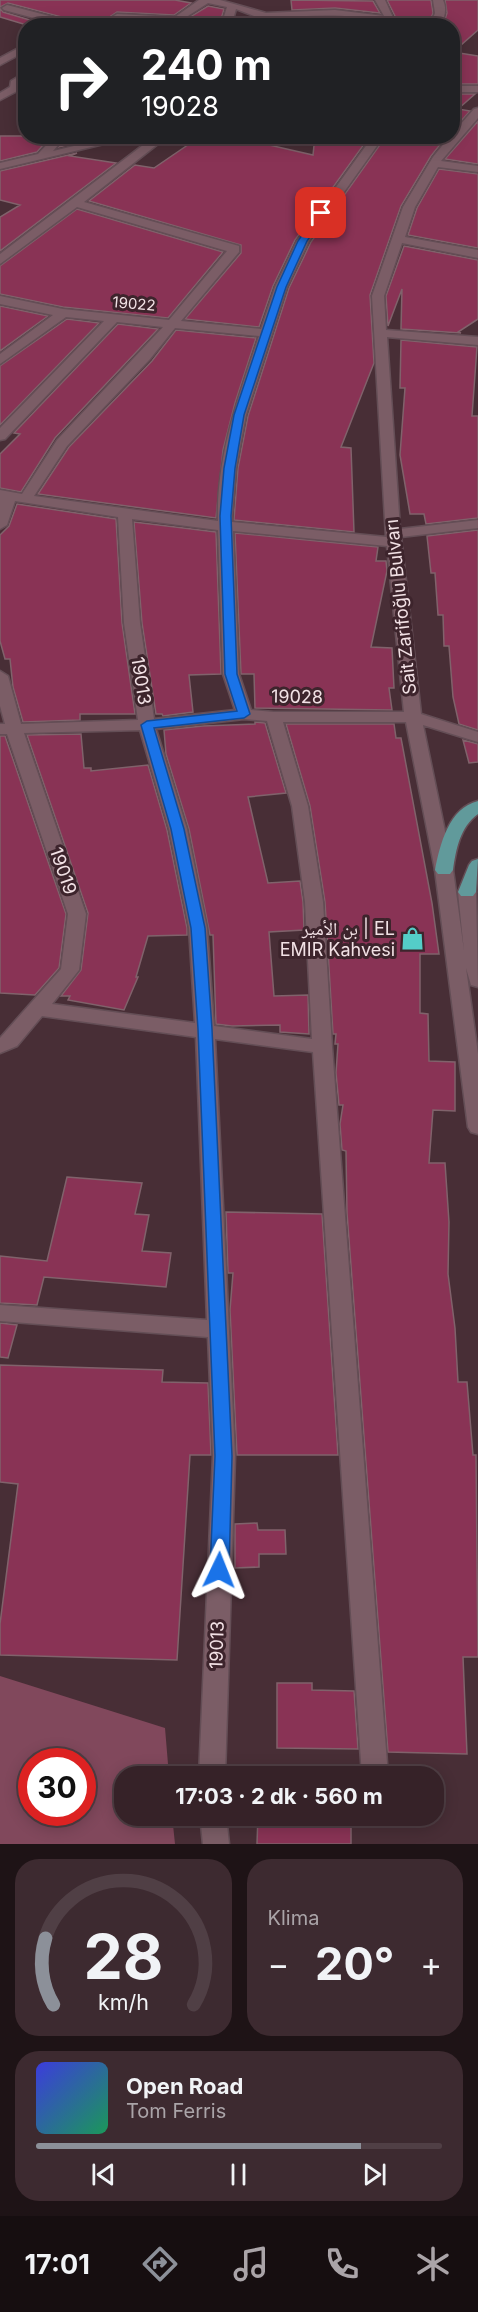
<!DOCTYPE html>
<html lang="tr">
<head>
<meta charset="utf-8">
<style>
	body { margin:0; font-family:Inter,"Noto Naskh Arabic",sans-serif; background:#3d2a30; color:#f1f3f6; height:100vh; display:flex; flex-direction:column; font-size:22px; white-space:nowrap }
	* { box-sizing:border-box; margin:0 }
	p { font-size:20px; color:#aaa4a8 }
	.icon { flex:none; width:33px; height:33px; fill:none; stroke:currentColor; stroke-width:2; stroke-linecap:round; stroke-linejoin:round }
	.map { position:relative; height:1844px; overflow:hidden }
	.drawer { display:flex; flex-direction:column; gap:15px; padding:15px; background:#1e1316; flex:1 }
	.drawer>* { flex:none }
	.hud { position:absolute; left:18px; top:18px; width:442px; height:126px; border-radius:24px; box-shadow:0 3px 15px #0003,0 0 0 2px #503f45; background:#202124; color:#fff; overflow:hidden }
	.speed { position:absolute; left:18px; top:1748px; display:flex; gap:12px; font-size:30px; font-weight:700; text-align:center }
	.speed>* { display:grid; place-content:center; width:78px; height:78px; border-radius:50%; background:#362228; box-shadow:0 3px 15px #0003,0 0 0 2px #503f45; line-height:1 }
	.speed .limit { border:9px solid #d22; background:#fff; color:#111 }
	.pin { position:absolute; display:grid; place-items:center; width:51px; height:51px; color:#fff; margin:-26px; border-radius:12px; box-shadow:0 3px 9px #0006 }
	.me { position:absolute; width:66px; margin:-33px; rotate:2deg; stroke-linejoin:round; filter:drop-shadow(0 0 4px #0008) }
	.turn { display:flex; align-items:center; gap:21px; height:126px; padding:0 24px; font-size:27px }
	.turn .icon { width:78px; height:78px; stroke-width:2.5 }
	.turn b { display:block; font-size:42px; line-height:51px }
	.big { font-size:45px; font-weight:700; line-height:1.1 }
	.drawer .widget { flex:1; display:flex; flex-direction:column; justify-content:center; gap:9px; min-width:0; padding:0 21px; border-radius:24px; background:#3d2a30 }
	.drawer .dial { align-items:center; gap:0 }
	.dial svg { height:156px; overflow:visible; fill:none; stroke:#503f45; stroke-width:7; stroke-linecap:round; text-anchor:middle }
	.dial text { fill:#f1f3f6; stroke:none }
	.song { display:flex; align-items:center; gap:18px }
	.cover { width:72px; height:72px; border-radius:9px; background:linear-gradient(135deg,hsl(240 70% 55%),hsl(150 70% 35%)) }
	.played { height:6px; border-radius:3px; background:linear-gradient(90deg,#8c9099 80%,#503f45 80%) }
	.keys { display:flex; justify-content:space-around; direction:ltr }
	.heat { display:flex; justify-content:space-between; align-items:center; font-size:33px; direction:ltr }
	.drawer .tiles { flex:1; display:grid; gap:15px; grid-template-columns:1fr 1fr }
	.widget:last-child { grid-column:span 2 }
	.trip { position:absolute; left:114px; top:1766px; width:330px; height:60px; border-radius:24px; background:#362228; box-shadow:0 3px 15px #0003,0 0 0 2px #503f45; font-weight:700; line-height:60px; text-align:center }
	.tabs { display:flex; height:96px; justify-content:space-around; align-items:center; background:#160e10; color:#aaa4a8 }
	.tabs .icon { width:42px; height:42px }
	.tabs .current { color:#8c9099 }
	.tabs b { font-size:27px; color:#f1f3f6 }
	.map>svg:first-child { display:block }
	.green { fill:#81485c; fill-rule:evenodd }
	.building { fill:#893355; stroke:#80626b; stroke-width:1.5 }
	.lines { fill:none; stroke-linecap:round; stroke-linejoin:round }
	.minor-casing { stroke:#644e56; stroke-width:3 }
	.major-casing { stroke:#644e56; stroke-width:3 }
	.minor { fill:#7b5d66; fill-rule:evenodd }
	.major { fill:#619a9b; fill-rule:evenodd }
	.route { fill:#1a73e8; stroke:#114b97; stroke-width:1.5 }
	.labels { text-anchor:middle; stroke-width:6; stroke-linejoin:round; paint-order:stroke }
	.far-street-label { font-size:15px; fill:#f2e1e5; stroke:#3d242c }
	.street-label { font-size:18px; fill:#f2e1e5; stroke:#3d242c }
	.poi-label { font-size:18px; fill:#f2e1e5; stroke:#3d242c; text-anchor:end }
</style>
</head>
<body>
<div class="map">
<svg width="478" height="1844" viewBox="0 0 478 1844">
	<rect width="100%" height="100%" fill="#482e36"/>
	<path class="green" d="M0,1676L165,1728L169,1776H124V1815H172L175,1844H0ZM32,1761H82V1812H32Z"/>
	<path class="building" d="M0,0H175L191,3L174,15L117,12L96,26H64L62,17L8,3L0,7Z
		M291,0L373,1L380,13L335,8L292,10Z
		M387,0H431L433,13L428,26H405L396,18Z
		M445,0H478V30L453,52V26H443L447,13Z
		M208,6L224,9L219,26H115L120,22L177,25Z
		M0,8L3,12L50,26H30L0,17Z
		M325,18L362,20L384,26H294L293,19Z
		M453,52L478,56V84H453Z
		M453,94H475L458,109L470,111L453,130Z
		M478,121V164L445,159Z
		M0,136H51L37,152L0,161Z
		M68,136H104L59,147Z
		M201,136H230L313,155L315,136H370L295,240L273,286L259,327L185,319L241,253V245L89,201L135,165L154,168Z
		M386,136H447L431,156L401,206L370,295L374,363L341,447L351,448L354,532L234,520L238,468L248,416L289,288L311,242Z
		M77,153L70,156L116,163L0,251V217L20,205L0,200V171Z
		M439,169L478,174V248L408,235L417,208Z
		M77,209L223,252L168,318L63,307L0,294V266Z
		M404,246L478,260V319L458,332L461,333L401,329L402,289L388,326L386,296Z
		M0,306L48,316L0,351Z
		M67,319L99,323L0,425V366Z
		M118,324L158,329L55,438L21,492L0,488V454L20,434L14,433Z
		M176,330L256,338L235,403L223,450L216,518L38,494L69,447L152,361Z
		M401,340L477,347L472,416H478V518L426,524L424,514H410L400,455L405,388H400Z
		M17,504L116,519L122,623L135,714H80V720L23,722L13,687L10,659H5L0,641V535L9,526Z
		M134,522L216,532L221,674L189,675L193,712L163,716L162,714H156L142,623Z
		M478,530V730L459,724L453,697L449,646H444L443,615H438L435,573H431L427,536Z
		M235,533L378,547L376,561H386L387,571L371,647L392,648L394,688H389L392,710L255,708L254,674H241Z
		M255,722L265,723L286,793L248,797L268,883L300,881L303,902L304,930L269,932L274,996L308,995L309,1034L280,1032V1025L232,1026L216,1024L213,935H210L189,829L166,754L164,730L203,726L255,724Z
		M286,724H394L396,738H401L432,903L439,954H420V1013L428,1014L429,1061L455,1062V1111L433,1110L429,1163H445L449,1222L448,1274L455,1328L458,1382H467L473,1455H476L478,1657H463L467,1754L388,1752L347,1213L346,1151L342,1150L340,1124L343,1105H339L336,1073L338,1044H335L336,1034H333L325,902L310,806Z
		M81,734L84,768H91V771L148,765L167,830L187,928V935L148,936L136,977H138L124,1010L68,1000L70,996H61L81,970L88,913L27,735Z
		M0,736H5L66,914L59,968L35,995L0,993Z
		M463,740L478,744V762L469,763Z
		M67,1177L142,1183L135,1214L149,1215L142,1251L171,1253L166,1287L44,1277L37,1305L0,1303V1256L47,1261Z
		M226,1212L322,1214L338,1455H237L230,1310L233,1273H228Z
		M0,1323L17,1325L8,1358L0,1357Z
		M0,1365L163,1370L162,1382L208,1383L211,1455H190L177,1660L0,1655V1624L18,1484L0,1482Z
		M257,1523L258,1530H285L286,1554H259V1567L235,1568V1524Z
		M277,1683H312V1690L354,1691L358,1749L277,1748Z
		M258,1815H351V1844H257Z"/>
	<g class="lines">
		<defs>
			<path id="minor" d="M199,0H220L266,13L335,10L384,16L375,0H385L394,20L403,26C387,26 372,18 356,17C329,14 301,16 274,18L275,26H267L262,19L236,9L231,26H221L227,7L208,3L177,23L119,20L110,26H98L117,14L175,17Z
				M433,0H443C447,9 445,17 440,26H430L435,13Z
				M7,5L61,19L62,26H52L53,23L4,10L2,8Z
				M26,44V51L0,65V58Z
				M26,72V80L20,84L19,90L0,100V93L10,87L11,81Z
				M453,86H478V92H453Z
				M478,108V118L441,161L478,166V172L438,167L415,207L405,237L478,250V258L402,243L384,296L386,330L478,337V345L387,337L400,529L478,520V528L401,537L421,714L478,732V742L423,725L453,870L464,951L458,892L461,888H473L476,892L478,987L471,985L466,968L478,1054V1134L471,1132L468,1127L435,870L406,722H283L308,806L323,902L332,1047L388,1776H362L313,1052L215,1039L235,1456L225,1776H199L213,1456L208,1337L0,1321V1305L207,1320L196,1037L42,1016L17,1046L0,1053V1038L61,969L68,914L7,734H0V724H5L0,706V671L8,676L21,724L138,720L124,623L118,517L15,501L7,525L0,529V490L22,494L57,440L163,327L117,322L5,439L0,440V428L104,321L66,317L0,364V354L53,315L0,304V296L63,309L169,320L227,251L77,207L0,264V254L155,136H168L84,202L239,246V252L181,321L261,329L275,287L297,241L373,136H384L309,241L287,287L246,415L236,468L232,516V522L386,537L372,296L403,207L433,157L450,136H453V133L474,109ZM175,328L259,336C239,395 216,457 218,521L34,496L67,446L150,359ZM132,519L218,530L223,674L235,710L154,719L140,623ZM233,531L387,546L404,712H274L251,710L239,674ZM244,719L267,721L292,806L305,902L312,1039L214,1026L207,928L187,829L156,729ZM140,730L169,829L189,928L195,1023L52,1004L79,970L86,914L24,733Z
				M55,136H66L53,151L116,136H137L0,169V163L38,154Z
				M200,1815H226L229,1844H203Z"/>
			<path id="major" d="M478,801V814C460,827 456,849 453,870L450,874H438L435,870C440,844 449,808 478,801Z
				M478,859L476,892L473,896H461L458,892L469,865L472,861Z"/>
		</defs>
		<use href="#minor" class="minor-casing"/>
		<use href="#major" class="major-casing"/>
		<use href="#minor" class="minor"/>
		<use href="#major" class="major"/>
	</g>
	<path class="route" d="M318,211L326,213L307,241L286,287L244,415L235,468L231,516L237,674L250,714L244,718L154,728L184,829L205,928L212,1029L232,1456L229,1570L226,1576L219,1578L213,1576L210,1570L215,1456L198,1029L191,928L171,829L141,725L147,721L237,711L225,674L220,516L224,468L234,415L277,287L298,241Z"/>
	<defs>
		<symbol id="shop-bare" viewBox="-9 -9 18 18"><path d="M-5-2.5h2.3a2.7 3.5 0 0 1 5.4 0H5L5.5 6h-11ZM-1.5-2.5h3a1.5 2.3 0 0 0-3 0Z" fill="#54cdc8" stroke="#3d242c" stroke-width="2.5" paint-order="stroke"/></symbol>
	</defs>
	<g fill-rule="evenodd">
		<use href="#shop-bare" x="396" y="922" width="33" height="33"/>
	</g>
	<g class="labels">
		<g class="far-street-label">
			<text transform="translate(134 304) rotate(5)" y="5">19022</text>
		</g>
		<g class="street-label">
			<text transform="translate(401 607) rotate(-96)" y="6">Sait Zarifoğlu Bulvarı</text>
			<text transform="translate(141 681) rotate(81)" y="6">19013</text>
			<text transform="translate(297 697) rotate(1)" y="6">19028</text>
			<text transform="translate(63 871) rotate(71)" y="6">19019</text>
			<text transform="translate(217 1645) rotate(-88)" y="6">19013</text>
		</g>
		<g class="poi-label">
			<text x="395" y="935">بن الأمير | EL<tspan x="395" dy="21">EMIR Kahvesi</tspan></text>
		</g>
	</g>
</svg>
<div class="speed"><div class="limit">30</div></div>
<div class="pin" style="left:321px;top:213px;background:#d93025"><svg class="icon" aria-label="arrive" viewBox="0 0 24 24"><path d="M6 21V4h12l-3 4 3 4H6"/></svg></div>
<svg class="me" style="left:219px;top:1570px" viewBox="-20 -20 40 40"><path d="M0-17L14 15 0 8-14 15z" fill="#1a73e8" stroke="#fff" stroke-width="4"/></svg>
<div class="trip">17:03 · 2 dk · 560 m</div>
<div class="hud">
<div class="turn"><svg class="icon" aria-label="right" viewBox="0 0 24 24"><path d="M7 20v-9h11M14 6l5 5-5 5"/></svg><div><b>240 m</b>19028</div></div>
</div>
</div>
<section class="drawer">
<div class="tiles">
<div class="widget dial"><svg viewBox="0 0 100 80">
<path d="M14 69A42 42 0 1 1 86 69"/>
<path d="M14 69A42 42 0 0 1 10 35" stroke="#8c9099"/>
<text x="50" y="56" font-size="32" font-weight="700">28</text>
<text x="50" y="72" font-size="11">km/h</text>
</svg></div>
<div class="widget"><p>Klima</p>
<div class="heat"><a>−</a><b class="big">20°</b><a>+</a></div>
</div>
<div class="widget">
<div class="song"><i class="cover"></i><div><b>Open Road</b><p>Tom Ferris</p></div></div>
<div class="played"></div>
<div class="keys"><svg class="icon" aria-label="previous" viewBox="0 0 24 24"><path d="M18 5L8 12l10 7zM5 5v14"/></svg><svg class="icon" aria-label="pause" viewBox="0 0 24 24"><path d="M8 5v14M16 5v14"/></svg><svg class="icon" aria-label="next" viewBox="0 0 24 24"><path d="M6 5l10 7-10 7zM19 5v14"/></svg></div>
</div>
</div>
</section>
<nav class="tabs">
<b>17:01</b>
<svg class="icon current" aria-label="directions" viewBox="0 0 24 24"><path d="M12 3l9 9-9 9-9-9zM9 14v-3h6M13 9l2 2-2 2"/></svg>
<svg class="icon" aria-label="music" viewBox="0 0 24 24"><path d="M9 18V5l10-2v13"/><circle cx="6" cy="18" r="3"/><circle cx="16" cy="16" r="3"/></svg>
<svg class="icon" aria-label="phone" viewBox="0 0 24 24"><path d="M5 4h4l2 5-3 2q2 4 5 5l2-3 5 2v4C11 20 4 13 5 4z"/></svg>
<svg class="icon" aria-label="climate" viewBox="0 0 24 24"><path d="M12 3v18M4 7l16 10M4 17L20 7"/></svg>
</nav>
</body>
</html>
